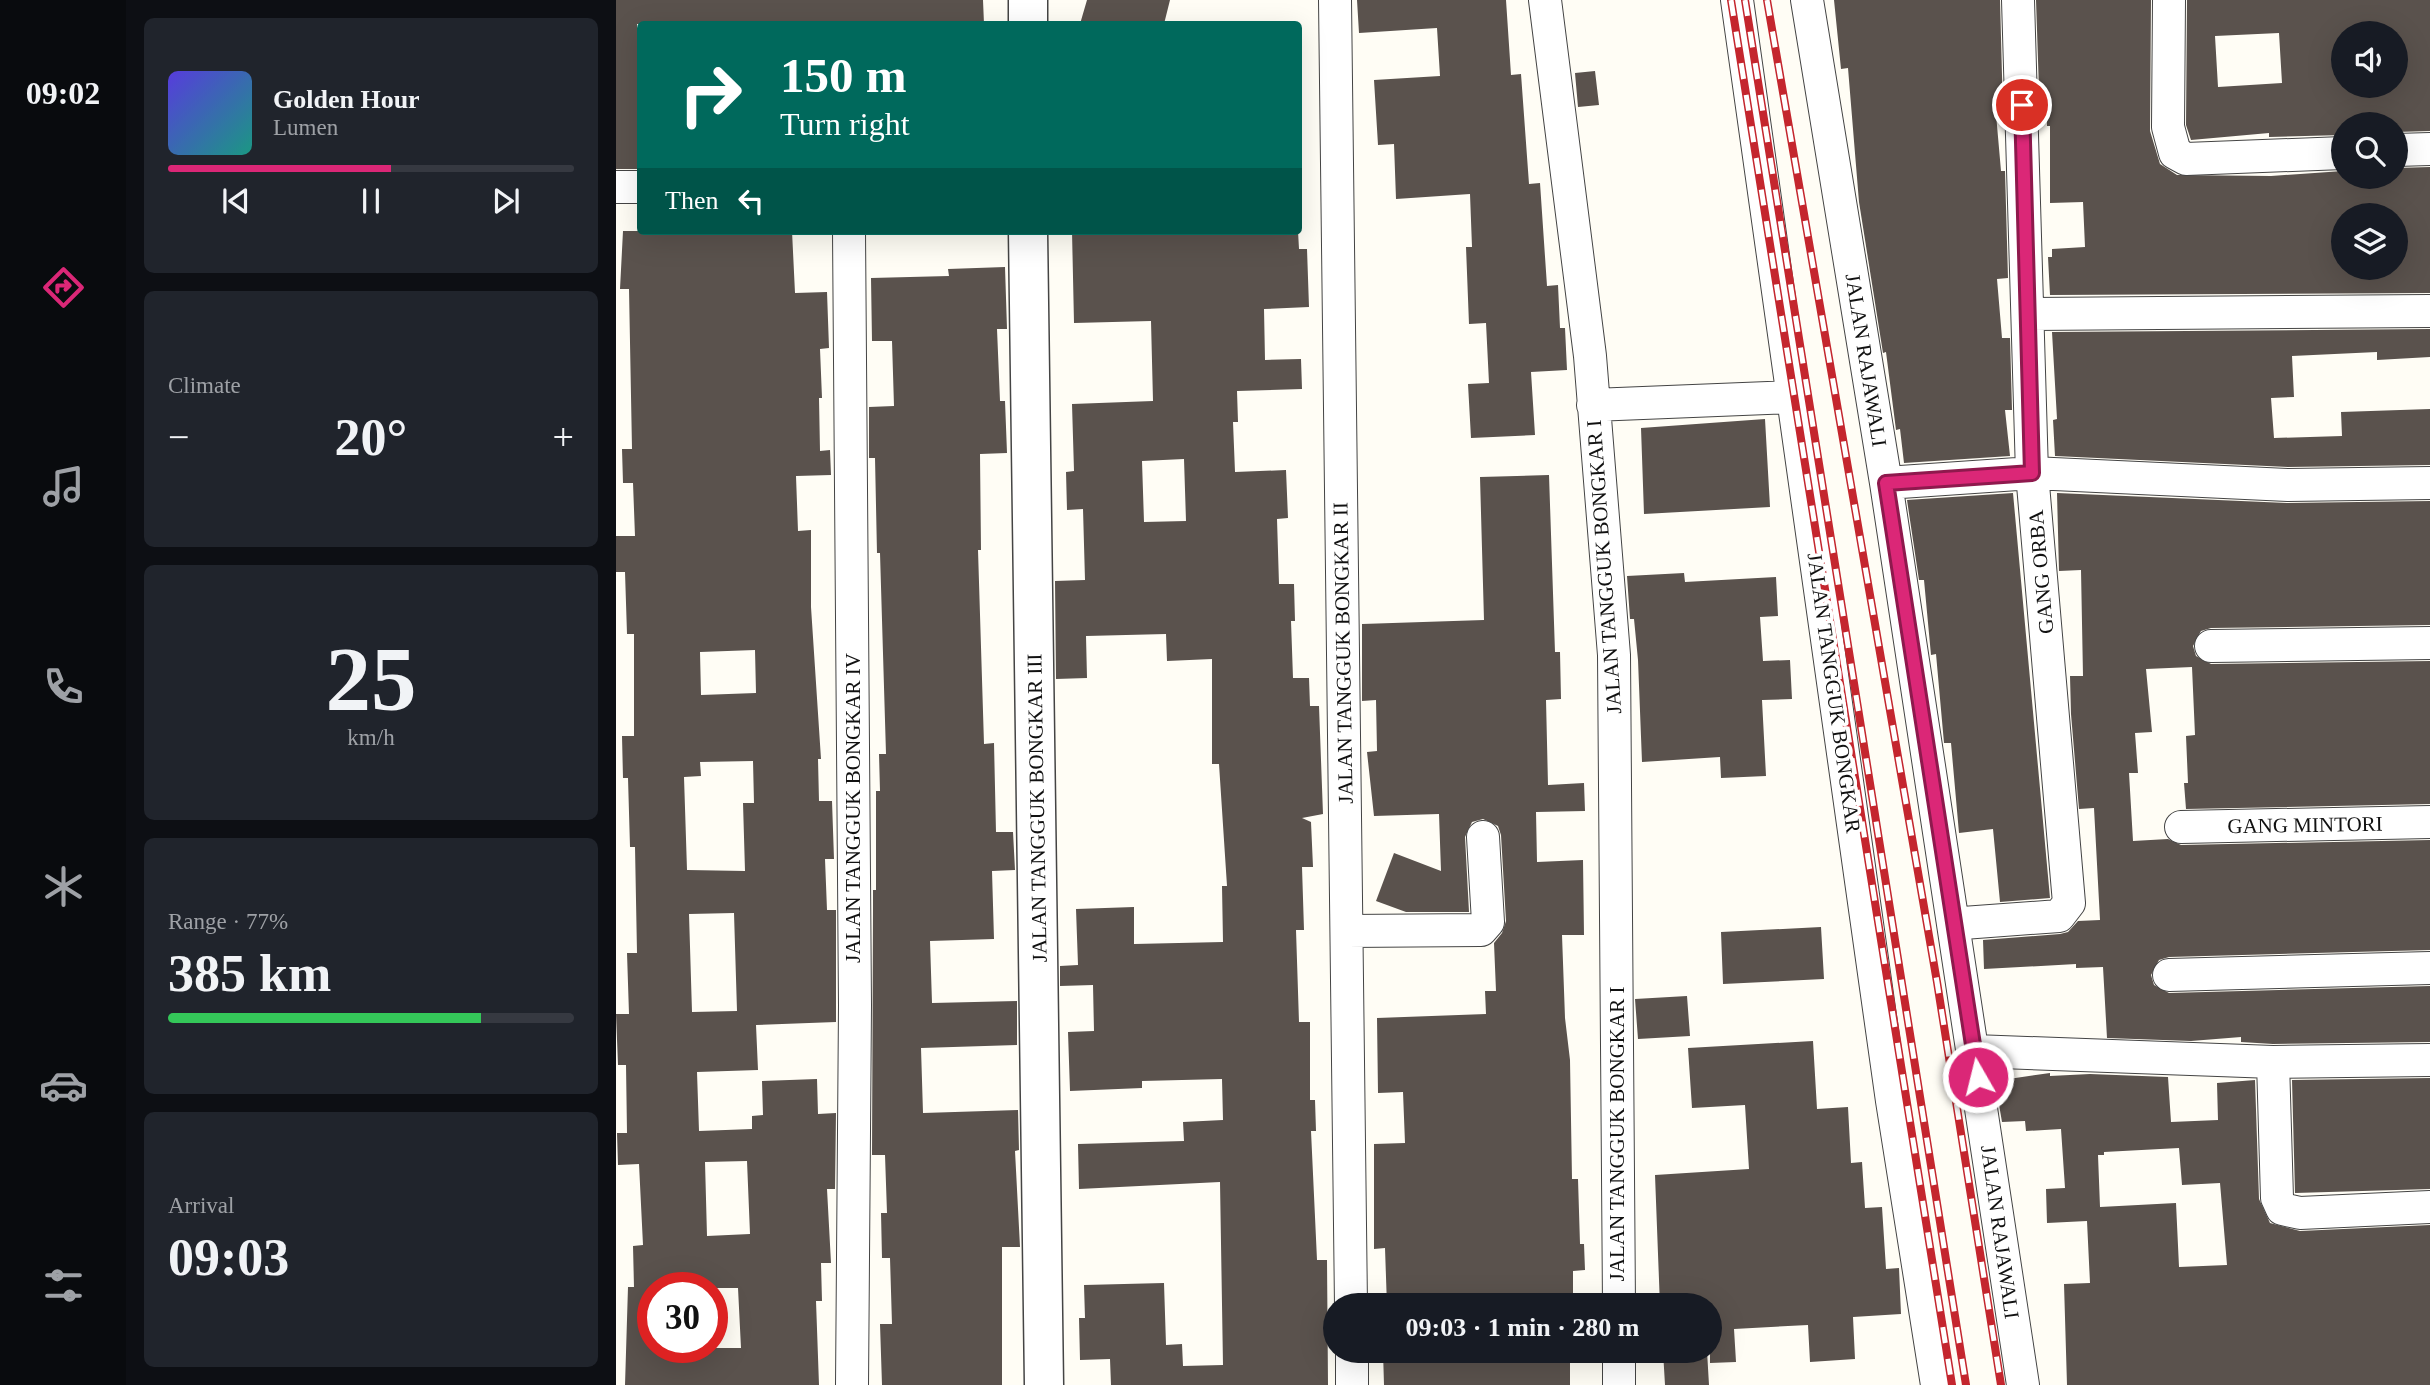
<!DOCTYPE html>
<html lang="en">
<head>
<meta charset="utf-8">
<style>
	body { margin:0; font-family:"Times New Roman",serif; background:#20242c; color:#f1f3f6; height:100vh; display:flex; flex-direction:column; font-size:26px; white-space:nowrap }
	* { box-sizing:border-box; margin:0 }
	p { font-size:23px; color:#9ea1a6 }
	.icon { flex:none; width:38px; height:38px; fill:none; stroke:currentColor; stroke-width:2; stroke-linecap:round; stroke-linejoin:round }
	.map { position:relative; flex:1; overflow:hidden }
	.sheet { display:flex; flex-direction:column; gap:18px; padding:18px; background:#0d0f14; width:490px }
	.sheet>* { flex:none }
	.guide { position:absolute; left:21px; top:21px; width:665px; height:214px; border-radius:7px; box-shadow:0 7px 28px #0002; background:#00695c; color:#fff; overflow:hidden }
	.controls { position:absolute; left:1715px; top:21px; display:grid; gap:14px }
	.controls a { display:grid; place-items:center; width:77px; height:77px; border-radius:50%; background:#171b24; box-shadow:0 7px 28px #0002; font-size:35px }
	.speed { position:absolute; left:21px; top:1272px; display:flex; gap:14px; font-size:35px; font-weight:700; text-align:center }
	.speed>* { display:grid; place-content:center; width:91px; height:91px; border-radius:50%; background:#171b24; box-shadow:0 7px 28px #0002; line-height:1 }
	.speed .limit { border:10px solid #d22; background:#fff; color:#111 }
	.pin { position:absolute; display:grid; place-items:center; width:60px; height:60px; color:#fff; margin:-30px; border:4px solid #fff; border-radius:50%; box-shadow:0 2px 7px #0007 }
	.me { position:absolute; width:77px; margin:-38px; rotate:352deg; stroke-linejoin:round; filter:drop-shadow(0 0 5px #0008) }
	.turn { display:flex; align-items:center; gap:24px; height:147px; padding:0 28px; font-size:32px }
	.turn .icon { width:91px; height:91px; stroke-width:2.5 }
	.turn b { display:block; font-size:49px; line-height:60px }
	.then { display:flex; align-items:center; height:66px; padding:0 28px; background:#0003; gap:14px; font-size:26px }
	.big { font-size:52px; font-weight:800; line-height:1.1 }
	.sheet .widget { flex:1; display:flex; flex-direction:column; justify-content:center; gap:10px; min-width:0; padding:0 24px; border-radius:10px; background:#20242c }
	.sheet .dial { align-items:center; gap:0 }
	.dial b { font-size:91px; line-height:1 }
	.song { display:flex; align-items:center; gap:21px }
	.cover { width:84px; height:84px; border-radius:10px; background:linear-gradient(135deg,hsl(250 70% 55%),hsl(170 70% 35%)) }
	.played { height:7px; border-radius:4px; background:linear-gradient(90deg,#db2777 55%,#363941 55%) }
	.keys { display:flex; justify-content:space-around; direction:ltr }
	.heat { display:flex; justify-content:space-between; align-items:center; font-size:38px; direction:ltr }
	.charge { height:10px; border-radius:5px; background:linear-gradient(90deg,#34c759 77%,#363941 0) }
	.trip { position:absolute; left:707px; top:1293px; width:399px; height:70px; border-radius:35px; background:#171b24; box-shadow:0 7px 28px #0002; font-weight:800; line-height:70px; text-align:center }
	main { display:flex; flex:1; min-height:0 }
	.menu { display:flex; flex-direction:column; width:126px; justify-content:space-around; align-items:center; background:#090b0e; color:#9ea1a6 }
	.menu .icon { width:49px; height:49px }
	.menu .active { color:#db2777 }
	.menu b { font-size:32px; color:#f1f3f6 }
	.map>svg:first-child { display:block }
	.building { fill:#5a524d; fill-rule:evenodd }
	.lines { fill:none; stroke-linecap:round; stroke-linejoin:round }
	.minor-casing { stroke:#444; stroke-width:34 }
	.tertiary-casing { stroke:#444; stroke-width:41 }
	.minor { stroke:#fff; stroke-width:32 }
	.tertiary { stroke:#fff; stroke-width:38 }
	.rail-casing { stroke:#c4262e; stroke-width:8 }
	.rail { stroke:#fff; stroke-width:5; stroke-dasharray:16; stroke-linecap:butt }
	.route-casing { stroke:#8e194d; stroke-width:18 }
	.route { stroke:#db2777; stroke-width:12 }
	.labels { text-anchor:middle; stroke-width:7; stroke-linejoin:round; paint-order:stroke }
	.street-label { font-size:21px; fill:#111; stroke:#fff }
</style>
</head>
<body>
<main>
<nav class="menu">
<b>09:02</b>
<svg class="icon active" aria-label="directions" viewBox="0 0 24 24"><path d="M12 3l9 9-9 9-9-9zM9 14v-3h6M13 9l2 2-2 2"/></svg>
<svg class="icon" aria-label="music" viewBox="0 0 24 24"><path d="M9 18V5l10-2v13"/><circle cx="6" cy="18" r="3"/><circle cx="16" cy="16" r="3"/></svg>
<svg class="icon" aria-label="phone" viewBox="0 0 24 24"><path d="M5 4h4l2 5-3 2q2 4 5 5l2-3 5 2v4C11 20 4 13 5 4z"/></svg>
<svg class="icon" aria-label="climate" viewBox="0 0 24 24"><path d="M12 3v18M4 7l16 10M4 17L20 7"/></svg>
<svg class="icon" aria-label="car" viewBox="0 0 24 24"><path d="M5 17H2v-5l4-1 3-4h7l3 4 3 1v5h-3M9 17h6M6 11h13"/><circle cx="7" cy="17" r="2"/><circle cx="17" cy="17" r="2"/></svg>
<svg class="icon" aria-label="filters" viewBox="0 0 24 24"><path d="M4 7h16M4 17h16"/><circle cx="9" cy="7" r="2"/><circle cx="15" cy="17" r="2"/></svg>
</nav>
<section class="sheet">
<div class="widget">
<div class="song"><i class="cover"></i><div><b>Golden Hour</b><p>Lumen</p></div></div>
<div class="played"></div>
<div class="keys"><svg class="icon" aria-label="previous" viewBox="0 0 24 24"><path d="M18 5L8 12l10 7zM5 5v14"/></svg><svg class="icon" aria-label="pause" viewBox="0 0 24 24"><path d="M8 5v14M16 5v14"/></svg><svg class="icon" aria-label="next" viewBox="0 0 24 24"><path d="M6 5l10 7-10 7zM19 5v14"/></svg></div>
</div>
<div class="widget"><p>Climate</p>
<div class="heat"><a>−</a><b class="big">20°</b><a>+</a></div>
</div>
<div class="widget dial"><b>25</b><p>km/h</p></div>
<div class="widget"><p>Range · 77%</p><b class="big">385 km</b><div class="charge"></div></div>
<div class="widget"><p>Arrival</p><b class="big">09:03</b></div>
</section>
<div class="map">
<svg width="1814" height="1385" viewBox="0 0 1814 1385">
	<rect width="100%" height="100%" fill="#fffdf5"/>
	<path class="building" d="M0,0H367L368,24H21L24,169H0Z
		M471,0H554L548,24H464Z
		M741,0H890L895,75L905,74L913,184L924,183L931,286L942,285L944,328H949L951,370L915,372L919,435L855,438L852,384L873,383L870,323L853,324L850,247H856L854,194L780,199L778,144L762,145L758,80L824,76L821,28L743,33Z
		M1218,0H1384L1387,113L1380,114L1385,171H1389L1392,278L1381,279L1386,338H1394L1396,410H1389L1394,456L1288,463L1284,429L1280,430L1270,352L1267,353L1243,202L1232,68L1225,69Z
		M1420,0H1535L1534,131L1544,164L1561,175L1655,176L1727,171V177H1780V168L1814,167V293L1434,295L1432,257H1436V249L1469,247L1467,202L1434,203V126H1431L1430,90H1423ZM1727,215H1780V268H1727Z
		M1571,0H1814V131L1780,132V124H1727V135L1653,137V133L1575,140L1570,125ZM1663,33L1666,83L1602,87L1599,36ZM1727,33H1780V86H1727Z
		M979,71L983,105L962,107L959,73Z
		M7,231H176L179,293L211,292L213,348L204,349L206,398H203L204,451L214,450L215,475L180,476L182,531L195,530V607L205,759H202L203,801H216L218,859H209L211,910H220V1022L140,1025L142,1070L81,1072L83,1131L136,1129V1116L147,1115L146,1081L201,1079L202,1114L220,1113L219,1189H211L215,1263H205L206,1301H200L203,1385H9L12,1287H18L17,1246L27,1245L23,1164L2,1165L1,1133H11L10,1065H2L0,1014H13L11,953H21L19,847H14L12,778H7L6,736H18V634H11L9,572H0V536H19L17,483H7L6,449H16L13,289H4ZM139,650L140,693L85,695L84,652ZM137,761L138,803H127L129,871L71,870L68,777L85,776L84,762ZM118,913L121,1011L76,1012L73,914ZM131,1161L134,1234L91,1236L89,1162ZM37,1288H122L125,1348H37Z
		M456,231H682L683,249H691L693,307L648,309L649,360L685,359L686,389L621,391L622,422H617L619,472L670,470L672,518L661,519L663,584H678L679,621H675L677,678H693L694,706H703L707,814L686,818L695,822L697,867H686L688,930H680L683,1022H694V1100H699L700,1131H695L701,1260H711L712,1385H495L494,1359L464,1360L463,1318H469L468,1285L548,1283L550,1345L566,1344L567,1366L607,1365L604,1182L463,1189L462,1144L568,1141L567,1122L607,1120L606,1079L526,1081V1088L454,1091L452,1032L478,1031L477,985L444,986V966L462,965L460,909L518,907V944L607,942L606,886H611L603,764H596V659L551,661L550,634L470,636L471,678L440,679L439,581L469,580L467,509L451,510L450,472L458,471L456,404L537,401L535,321L458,323ZM568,459L570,521L528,522L526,461Z
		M389,267L391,329H381L384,401H389L391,453L364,454L365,550H362L368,744L378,743L380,832H397L399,870L376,871L378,939L314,941L316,1003L401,1001V1045L305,1048L307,1113L402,1110L403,1150L399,1151L404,1247H386V1385H266L264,1324H276L274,1258H266L265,1213H271L269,1155H256L257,909V890H260V791H264L263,754H270L264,553H261L259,458H253V407L278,406L276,341H256L255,278L333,276L332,269Z
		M1814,329V357L1761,360V352L1676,356L1678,397L1655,398L1658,438L1726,436L1725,412L1814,409V465L1672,467L1439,456L1437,420L1441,419L1436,332Z
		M1149,419L1154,507L1028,514L1025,428Z
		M933,475L939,652H944L945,699L930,700L932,785L968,783L969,811L920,812L921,862L967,860L968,935H946L949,1018L954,1060L956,1179H962L964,1244H968L969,1270L957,1271V1306H771L769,1248L758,1249V1144L789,1143L787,1092L762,1093L761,1018L870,1014L869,991H880L878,943L886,933L890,921L885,835L882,826L867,819L856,822L849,837L853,912H790L760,901L778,853L825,871L823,814L758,816L751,752L761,751L760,700L746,701V624L868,620L864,477Z
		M1397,493L1434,898L1384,902L1377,829L1343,833L1335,743H1328L1320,654L1315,655L1308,580H1303L1291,500Z
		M1441,493L1671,503L1814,501V625L1595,628L1585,631L1577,646L1580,656L1595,664L1814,661V804L1570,809L1568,783H1572L1570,736L1579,735L1576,667L1530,669L1536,732L1519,733L1522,773H1513L1517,841L1552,839L1565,845L1814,840V950L1553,957L1543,960L1535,975L1538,985L1553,993L1814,986V1042L1657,1044L1625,1042V1037L1575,1041L1491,1038L1487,967L1460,968V964L1368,969L1367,940L1444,934L1452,932L1462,921L1484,920L1478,808L1463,809L1455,714L1454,676H1467L1465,570L1443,571Z
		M1068,573L1069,582L1160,577L1162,616L1144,617L1147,661L1174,660L1176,699L1146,700L1150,776L1105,778L1104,757L1026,762L1022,660L1018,619H1014L1011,576Z
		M1205,927L1208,979L1107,984L1105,932Z
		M1071,996L1074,1036L1022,1039L1019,999Z
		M1197,1041L1201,1109L1232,1107L1235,1163L1246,1162L1249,1208L1266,1207L1270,1269L1283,1268L1285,1314L1237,1317L1239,1359L1194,1362L1192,1325L1118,1329L1120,1362L1094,1363V1306H1044L1039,1175L1133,1169L1129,1105L1076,1108L1072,1048Z
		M1434,1073V1076L1474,1074L1552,1077L1555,1122L1602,1120L1601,1083L1639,1080L1643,1199L1654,1223L1684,1231L1814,1225V1385H1451L1448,1284L1474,1283L1471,1221L1431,1223L1430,1189L1449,1188L1445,1129L1410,1131L1409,1121L1386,1122L1379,1081ZM1563,1148L1566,1185L1604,1183L1611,1265L1563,1267L1560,1203L1484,1207L1482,1155H1488V1152Z
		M1814,1078V1189L1679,1193L1676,1080Z
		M767,1351H954V1385H768Z
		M1047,1351H1091L1093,1385H1049Z"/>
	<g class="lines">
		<defs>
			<path id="minor" d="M719,0L735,1306
				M929,0L974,356L998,655L1003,1306
				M1121,0L1276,1101L1321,1385
				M1191,0L1270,483L1407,1385
				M1553,0L1552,127L1559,153L1570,159L1727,153
				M1780,150L1814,149
				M0,187H24
				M233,231L239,1005L236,1385
				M1412,314L1814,311
				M977,405L1177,397
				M1270,483L1416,473L1672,485L1814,483
				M1595,646L1814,643
				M1565,827L1814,822
				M1347,923L1443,916L1453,903L1416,473L1402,0
				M731,931L865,930L872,922L867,837
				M1553,975L1814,968
				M1358,1051L1657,1062L1814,1060
				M1657,1062L1661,1198L1666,1209L1684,1213L1814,1207
				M736,1351V1385
				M1003,1351V1385"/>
			<path id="tertiary" d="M412,24V0
				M412,231L428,1385"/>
		</defs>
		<use href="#minor" class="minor-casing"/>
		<use href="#tertiary" class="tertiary-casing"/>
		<use href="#minor" class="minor"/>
		<use href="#tertiary" class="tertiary"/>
		<defs>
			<path id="rail" d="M1115,0L1336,1385
				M1129,0L1350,1385
				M1151,0L1321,982L1385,1385"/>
		</defs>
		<use href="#rail" class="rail-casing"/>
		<use href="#rail" class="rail"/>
	</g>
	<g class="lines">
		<defs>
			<path id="route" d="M1362,1077L1270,483L1416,473L1406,105"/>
		</defs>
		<use href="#route" class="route-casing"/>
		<use href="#route" class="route"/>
	</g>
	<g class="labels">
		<g class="street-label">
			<text transform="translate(1250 360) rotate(81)" y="7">JALAN RAJAWALI</text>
			<text transform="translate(988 567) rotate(-94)" y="7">JALAN TANGGUK BONGKAR I</text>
			<text transform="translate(1425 572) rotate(-95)" y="7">GANG ORBA</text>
			<text transform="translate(727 653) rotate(-91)" y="7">JALAN TANGGUK BONGKAR II</text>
			<text transform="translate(1218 693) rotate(82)" y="7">JALAN TANGGUK BONGKAR</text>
			<text transform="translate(237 808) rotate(-90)" y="7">JALAN TANGGUK BONGKAR IV</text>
			<text transform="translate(421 808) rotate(-91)" y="7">JALAN TANGGUK BONGKAR III</text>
			<text transform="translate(1689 825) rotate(-1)" y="7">GANG MINTORI</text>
			<text transform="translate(1001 1134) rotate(-90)" y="7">JALAN TANGGUK BONGKAR I</text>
			<text transform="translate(1384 1232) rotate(82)" y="7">JALAN RAJAWALI</text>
		</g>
	</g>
</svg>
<div class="controls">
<a><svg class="icon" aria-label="sound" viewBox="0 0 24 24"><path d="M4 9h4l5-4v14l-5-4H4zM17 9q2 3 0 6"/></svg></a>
<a><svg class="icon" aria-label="search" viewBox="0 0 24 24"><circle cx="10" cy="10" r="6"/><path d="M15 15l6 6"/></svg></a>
<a><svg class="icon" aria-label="layers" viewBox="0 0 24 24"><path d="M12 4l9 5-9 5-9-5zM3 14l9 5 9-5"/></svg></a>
</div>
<div class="speed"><div class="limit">30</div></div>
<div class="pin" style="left:1406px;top:105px;background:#d93025"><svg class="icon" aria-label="arrive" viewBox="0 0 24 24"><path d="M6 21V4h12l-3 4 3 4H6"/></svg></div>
<svg class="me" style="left:1362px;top:1077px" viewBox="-20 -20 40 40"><circle r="17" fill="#db2777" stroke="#fff" stroke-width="3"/><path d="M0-11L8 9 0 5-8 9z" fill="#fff"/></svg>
<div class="trip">09:03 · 1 min · 280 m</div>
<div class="guide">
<div class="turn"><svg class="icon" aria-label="right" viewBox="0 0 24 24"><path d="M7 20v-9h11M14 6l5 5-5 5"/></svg><div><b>150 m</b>Turn right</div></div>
<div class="then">Then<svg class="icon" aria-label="left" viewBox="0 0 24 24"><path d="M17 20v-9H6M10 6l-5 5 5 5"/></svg></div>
</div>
</div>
</main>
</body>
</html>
